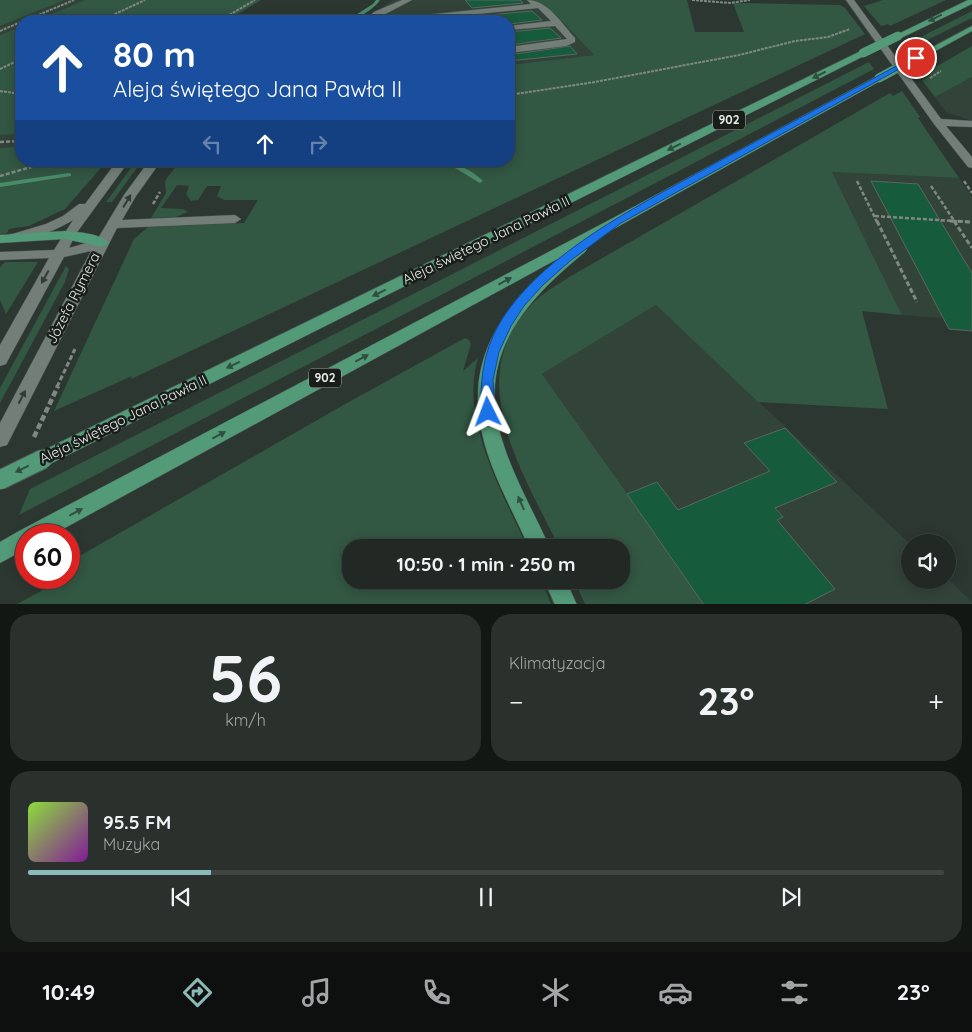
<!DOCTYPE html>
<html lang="pl">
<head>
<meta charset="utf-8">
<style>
	body { margin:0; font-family:Quicksand,sans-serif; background:#2a312d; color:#f1f3f6; height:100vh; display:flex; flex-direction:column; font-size:19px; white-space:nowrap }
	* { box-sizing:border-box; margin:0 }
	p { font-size:16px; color:#a2a6a7 }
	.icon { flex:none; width:28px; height:28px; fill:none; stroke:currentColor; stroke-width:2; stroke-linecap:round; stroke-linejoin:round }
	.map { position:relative; height:604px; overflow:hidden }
	.sheet { display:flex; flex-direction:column; gap:10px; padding:10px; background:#131714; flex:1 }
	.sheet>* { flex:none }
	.top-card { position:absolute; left:15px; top:15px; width:500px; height:152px; border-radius:20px; box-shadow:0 2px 12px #0003,0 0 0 1px #3f4542; background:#1a4fa0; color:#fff; overflow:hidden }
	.fabs { position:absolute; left:901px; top:534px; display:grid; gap:10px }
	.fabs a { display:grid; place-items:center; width:55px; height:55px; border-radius:50%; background:#222925; box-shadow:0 2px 12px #0003,0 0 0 1px #3f4542; font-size:25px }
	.speed { position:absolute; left:15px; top:524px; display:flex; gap:10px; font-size:25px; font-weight:700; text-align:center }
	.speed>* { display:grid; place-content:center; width:65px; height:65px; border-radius:50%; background:#222925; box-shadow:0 2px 12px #0003,0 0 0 1px #3f4542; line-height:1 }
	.speed .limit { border:8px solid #d22; background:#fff; color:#111 }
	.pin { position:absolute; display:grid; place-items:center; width:42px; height:42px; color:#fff; margin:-21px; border:2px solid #fff; border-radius:50%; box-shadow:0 1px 5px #0007 }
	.me { position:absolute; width:55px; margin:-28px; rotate:357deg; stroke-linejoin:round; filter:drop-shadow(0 0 4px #0008) }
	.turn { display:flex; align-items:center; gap:18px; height:105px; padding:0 15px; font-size:22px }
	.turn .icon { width:65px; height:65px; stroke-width:2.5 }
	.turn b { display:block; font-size:35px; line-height:42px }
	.lanes { display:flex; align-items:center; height:48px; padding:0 15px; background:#0003; justify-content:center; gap:25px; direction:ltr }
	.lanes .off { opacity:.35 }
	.big { font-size:38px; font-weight:700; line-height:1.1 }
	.sheet .widget { flex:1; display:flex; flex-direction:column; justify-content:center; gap:8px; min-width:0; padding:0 18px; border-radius:20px; background:#2a312d }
	.sheet .dial { align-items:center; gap:0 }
	.dial b { font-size:65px; line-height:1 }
	.song { display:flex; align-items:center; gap:15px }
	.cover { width:60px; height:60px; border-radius:8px; background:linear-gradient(135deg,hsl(90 70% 55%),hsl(290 70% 35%)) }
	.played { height:5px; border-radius:2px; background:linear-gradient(90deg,#8bbbb9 20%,#3f4542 20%) }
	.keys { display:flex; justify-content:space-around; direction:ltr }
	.heat { display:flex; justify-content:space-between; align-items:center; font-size:28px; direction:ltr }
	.sheet .tiles { flex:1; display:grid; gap:10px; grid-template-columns:1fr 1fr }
	.widget:last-child { grid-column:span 2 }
	.trip { position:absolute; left:342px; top:539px; width:288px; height:50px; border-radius:20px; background:#222925; box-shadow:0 2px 12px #0003,0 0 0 1px #3f4542; font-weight:700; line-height:50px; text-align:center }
	.dock { display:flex; height:80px; justify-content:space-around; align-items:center; background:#0e100f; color:#a2a6a7 }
	.dock .icon { width:35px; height:35px }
	.dock .on { color:#8bbbb9 }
	.dock b { font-size:22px; color:#f1f3f6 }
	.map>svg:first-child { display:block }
	.built { fill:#324339 }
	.green { fill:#325743 }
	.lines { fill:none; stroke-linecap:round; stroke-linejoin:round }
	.stream { fill:#4a8b69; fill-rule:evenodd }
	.building { fill:#165b3c; stroke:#5c6761 }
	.minor-casing { stroke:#4b544f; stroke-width:1 }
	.major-casing { stroke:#4b544f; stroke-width:1 }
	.path-far3 { stroke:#808883; stroke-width:2; stroke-dasharray:3 1; stroke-linecap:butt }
	.path-far2 { stroke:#808883; stroke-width:2.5; stroke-dasharray:4 2; stroke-linecap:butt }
	.path-far1 { stroke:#808883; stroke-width:3; stroke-dasharray:5 2.5; stroke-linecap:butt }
	.path { stroke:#808883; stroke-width:4.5; stroke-dasharray:6 3; stroke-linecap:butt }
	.minor { fill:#727e77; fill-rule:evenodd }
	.major { fill:#539a78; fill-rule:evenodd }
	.major-bridge-far1-casing { stroke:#4b544f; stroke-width:9; stroke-linecap:butt }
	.major-bridge-casing { stroke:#4b544f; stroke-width:21; stroke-linecap:butt }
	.major-bridge-far1 { stroke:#539a78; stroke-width:9 }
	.major-bridge { stroke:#539a78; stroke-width:19 }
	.oneway { fill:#304f40 }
	.oneway2 { fill:#343a36 }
	.route { fill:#1a73e8; stroke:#114b97 }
	.labels { text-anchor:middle; stroke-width:5; stroke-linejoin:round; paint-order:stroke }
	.shield { fill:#191d1a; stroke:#a8aeaa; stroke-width:1 }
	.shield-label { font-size:12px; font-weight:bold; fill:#e5ece8 }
	.street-label { font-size:14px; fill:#e5ece8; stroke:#191d1a }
</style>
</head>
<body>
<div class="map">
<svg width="972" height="605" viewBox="0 0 972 605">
	<rect width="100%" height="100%" fill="#2d3731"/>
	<path class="built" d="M65,0H85L35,21H21V27L0,35V26Z
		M393,0H532L556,15L594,55L509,65V21H363Z
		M972,77V121L946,112L935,97Z
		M21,134V146L0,148V135Z
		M832,172L959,178L972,197V320L902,315Z
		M656,305L910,544V580L948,579L972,602V604H706L542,374Z"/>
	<path class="green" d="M0,0H65L0,26Z
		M85,0H261L226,21H35Z
		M532,0H687L695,32H744L733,3L840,5L845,8L865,34L131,379L132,376L54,411L134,239L148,227L244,223L258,200H224L217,196L221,186H207L198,200L191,201L186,194L189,186L177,185L161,208L183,209L188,212L176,217L151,218L166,193L165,182L167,178L180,161H509V65L594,55L556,15Z
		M883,0H946L890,26L888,24L881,26L864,6Z
		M972,11V18L909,49L905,45Z
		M21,27V134L0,135V35Z
		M972,46V77L935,97L922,80L930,75L927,72Z
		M869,62L874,69L19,515L30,489Z
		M902,91L920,117L918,118L959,178L832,172L902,315L862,311L888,409L758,402L656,305L542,374L706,604H585L574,580H621V548L559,547C523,472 461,380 531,305C542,293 557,285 571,276L890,93L893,96Z
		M21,146V161H107L65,209L29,226L9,229L7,233L0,234V148Z
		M136,161H142L112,202H106Z
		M5,262H38L6,314L0,300V267Z
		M66,266L69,269L65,282L0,403V388Z
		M465,338L469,340L471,344L463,371L478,358C459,419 503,493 527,547L351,548V580H541L551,604H17L45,589L48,578H69V562L347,403Z"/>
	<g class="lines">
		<path class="stream" d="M376,0H380C375,8 356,21 346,21L373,4Z
			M436,161C453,161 471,169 483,181L480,183L478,182L457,169Z
			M69,173L71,174V176L0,187V183Z"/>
	</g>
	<path class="building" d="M465,0H520L523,3L472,8Z
		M532,11L542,20L509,24V21H484L479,16Z
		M550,28L561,38L509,45V32Z
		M570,46L577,54L509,61V55Z
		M871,181L918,184L972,273V331L949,329Z
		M785,428L837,482L775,508L783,517L777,520L835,589L804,605H704L627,494L657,482L678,510L770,471L744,443Z"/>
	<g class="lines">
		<defs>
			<path id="minor" d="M402,0H412L372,21H363L374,12Z
				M527,0C548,0 562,24 575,38V42L566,46L509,53V47L567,39L555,26L509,30V26L551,21L538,8L408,21H382L386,19L531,4Z
				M846,0H854L941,119L972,121V127L946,126L972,157V168L968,167L934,124Z
				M117,161H129L75,235L69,248L97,240L124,195L149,161H161L136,196L122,220L235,215L241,219L235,223L117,228L7,445L0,447V423L91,251L64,257L8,360L6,364L0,366V345L49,258L0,260V252L54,250L73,220C60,228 24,245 9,241L7,238L9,235L46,224L63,216L79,204H85Z"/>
			<path id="major" d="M968,0H972V4L901,38L894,36Z
				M972,26V31L919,60L916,61L912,58Z
				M863,50L866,51V55L50,464L43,467L36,464L34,459L36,454Z
				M879,75L882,76V80L583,246L587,249L585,252C530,297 481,348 498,425C508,468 532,508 550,548H529C512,508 487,467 480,423C468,353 508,299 561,257L52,535H26V549L0,563V542L19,531L613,218Z
				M65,231C77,232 100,233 109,243L102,247L65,239L0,243V235Z
				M544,580H566L577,605H555Z"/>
		</defs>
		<use href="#minor" class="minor-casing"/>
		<use href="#major" class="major-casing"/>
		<path class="path-far3" d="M692,0L730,3L750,0
			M24,21L74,0
			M100,21L145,0
			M219,21L255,0
			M0,31L21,22
			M0,69L21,59
			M930,78L941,71
			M0,91L21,94
			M509,95L595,82L739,55L795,41L828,37L850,29"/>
		<path class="path-far2" d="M0,142L21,141
			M0,176L52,161
			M857,181L877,222
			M964,181L972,193
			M931,186L955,222
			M153,204L160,192
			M875,216L970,222"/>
		<path class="path-far1" d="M877,221L917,302
			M950,221L972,222
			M954,221L972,248
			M57,387L75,349"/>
		<path class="path" d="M34,437L58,386"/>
		<use href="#minor" class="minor"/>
		<use href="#major" class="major"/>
		<defs>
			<path id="major-bridge-far1" d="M863,53L898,36
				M879,78L916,58"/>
			<path id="major-bridge" d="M0,480L43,459"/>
		</defs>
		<use href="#major-bridge-far1" class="major-bridge-far1-casing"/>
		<use href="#major-bridge" class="major-bridge-casing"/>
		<use href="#major-bridge-far1" class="major-bridge-far1"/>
		<use href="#major-bridge" class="major-bridge"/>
	</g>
	<defs><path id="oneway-solid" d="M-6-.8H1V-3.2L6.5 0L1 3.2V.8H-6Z" transform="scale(1.25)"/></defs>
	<g class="oneway">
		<use href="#oneway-solid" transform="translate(935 18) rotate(154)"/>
		<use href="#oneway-solid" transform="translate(819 75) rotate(154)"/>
		<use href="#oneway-solid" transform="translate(674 147) rotate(154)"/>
		<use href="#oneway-solid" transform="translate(505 281) rotate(-28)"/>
		<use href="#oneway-solid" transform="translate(379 293) rotate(154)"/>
		<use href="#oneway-solid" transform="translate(362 358) rotate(-28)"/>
		<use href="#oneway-solid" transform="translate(233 365) rotate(154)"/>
		<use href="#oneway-solid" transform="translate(219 435) rotate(-28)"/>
		<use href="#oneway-solid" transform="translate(22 469) rotate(154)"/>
		<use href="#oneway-solid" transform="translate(521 503) rotate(-114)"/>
		<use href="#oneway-solid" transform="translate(76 512) rotate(-28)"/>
	</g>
	<g class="oneway2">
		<use href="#oneway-solid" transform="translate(127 201) rotate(-59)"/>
		<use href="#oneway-solid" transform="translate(45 277) rotate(119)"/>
		<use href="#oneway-solid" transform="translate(22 397) rotate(-63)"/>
	</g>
	<path class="route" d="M913,57L919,58L621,223L570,261L543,285L524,306L511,326L499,352L493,380L495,412L493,416H483L481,412C480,367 486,337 516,300C565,241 647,201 714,164C781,128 847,93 913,57Z"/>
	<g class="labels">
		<g class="shield">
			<rect x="713" y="110.5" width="32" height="19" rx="4"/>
			<rect x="309" y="368.5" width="32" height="19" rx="4"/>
		</g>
		<g class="shield-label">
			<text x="729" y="124">902</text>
			<text x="325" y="382">902</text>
		</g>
		<g class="street-label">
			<text transform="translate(486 240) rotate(-26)" y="5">Aleja świętego Jana Pawła II</text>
			<text transform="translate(73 298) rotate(-63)" y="5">Józefa Rymera</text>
			<text transform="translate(123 419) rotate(-26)" y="5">Aleja świętego Jana Pawła II</text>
		</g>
	</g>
</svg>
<div class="fabs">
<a><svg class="icon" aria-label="sound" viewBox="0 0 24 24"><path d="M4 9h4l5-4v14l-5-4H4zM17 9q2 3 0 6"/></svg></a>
</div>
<div class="speed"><div class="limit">60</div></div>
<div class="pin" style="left:916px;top:58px;background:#d93025"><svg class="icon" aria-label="arrive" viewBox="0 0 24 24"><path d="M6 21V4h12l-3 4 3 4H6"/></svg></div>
<svg class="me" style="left:488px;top:412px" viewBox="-20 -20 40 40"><path d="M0-17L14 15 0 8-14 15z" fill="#1a73e8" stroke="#fff" stroke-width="4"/></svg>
<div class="trip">10:50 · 1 min · 250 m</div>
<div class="top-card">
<div class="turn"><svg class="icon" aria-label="ahead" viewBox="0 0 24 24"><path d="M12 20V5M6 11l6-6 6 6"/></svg><div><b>80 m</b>Aleja świętego Jana Pawła II</div></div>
<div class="lanes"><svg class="icon off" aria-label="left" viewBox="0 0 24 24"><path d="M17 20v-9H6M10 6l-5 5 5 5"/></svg><svg class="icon" aria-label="ahead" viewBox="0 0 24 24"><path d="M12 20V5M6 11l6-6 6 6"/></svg><svg class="icon off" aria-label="right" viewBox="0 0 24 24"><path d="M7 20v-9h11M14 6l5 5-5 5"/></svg></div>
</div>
</div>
<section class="sheet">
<div class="tiles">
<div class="widget dial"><b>56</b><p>km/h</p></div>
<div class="widget"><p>Klimatyzacja</p>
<div class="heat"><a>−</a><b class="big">23°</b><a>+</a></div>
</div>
<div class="widget">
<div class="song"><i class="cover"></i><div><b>95.5 FM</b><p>Muzyka</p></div></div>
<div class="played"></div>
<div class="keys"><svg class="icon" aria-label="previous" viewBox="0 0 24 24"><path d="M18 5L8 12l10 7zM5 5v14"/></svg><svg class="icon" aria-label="pause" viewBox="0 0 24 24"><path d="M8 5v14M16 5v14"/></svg><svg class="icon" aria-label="next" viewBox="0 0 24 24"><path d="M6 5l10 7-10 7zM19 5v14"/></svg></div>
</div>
</div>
</section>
<nav class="dock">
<b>10:49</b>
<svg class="icon on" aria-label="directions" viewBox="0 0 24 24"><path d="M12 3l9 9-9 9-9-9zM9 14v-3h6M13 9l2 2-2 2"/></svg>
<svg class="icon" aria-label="music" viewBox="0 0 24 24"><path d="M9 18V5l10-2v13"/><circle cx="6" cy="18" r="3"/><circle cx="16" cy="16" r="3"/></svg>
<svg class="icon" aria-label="phone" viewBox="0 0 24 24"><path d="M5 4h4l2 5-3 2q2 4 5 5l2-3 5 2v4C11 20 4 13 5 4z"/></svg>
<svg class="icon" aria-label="climate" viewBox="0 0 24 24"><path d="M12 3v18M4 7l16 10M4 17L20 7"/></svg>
<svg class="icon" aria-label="car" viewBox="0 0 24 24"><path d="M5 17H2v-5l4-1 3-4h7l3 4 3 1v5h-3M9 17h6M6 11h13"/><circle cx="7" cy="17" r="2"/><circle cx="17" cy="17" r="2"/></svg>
<svg class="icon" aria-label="filters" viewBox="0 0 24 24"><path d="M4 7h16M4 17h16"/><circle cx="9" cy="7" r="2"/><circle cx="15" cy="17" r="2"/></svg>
<b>23°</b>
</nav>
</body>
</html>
